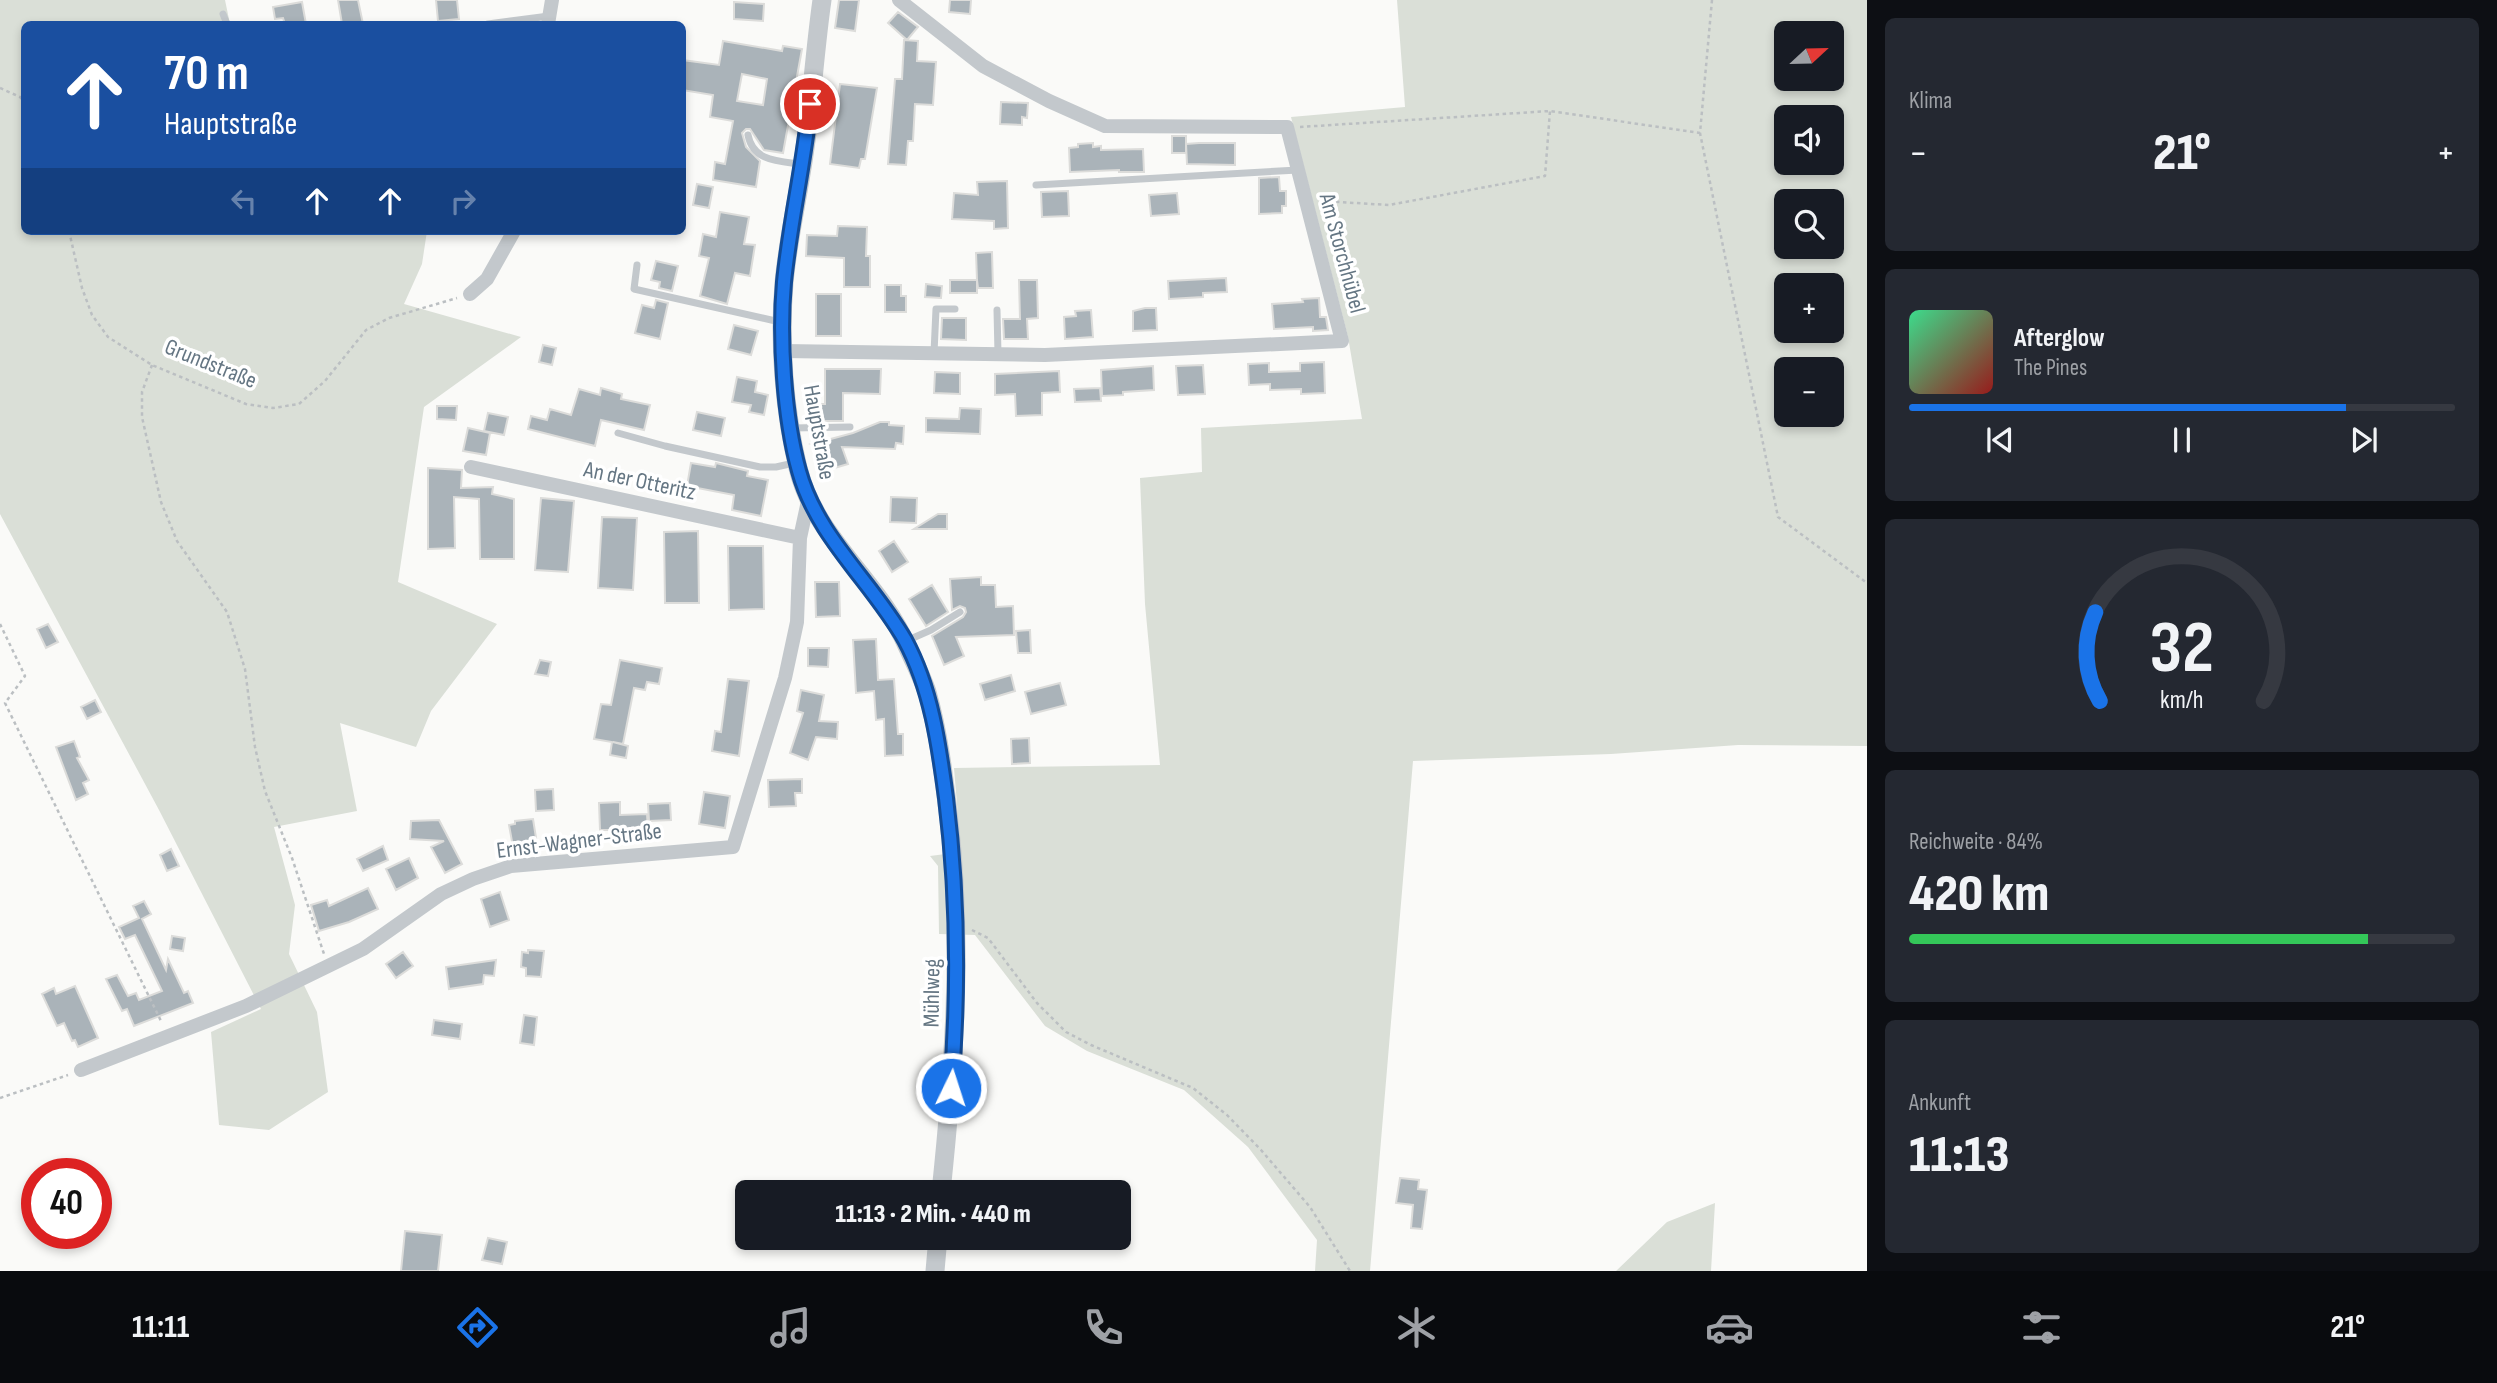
<!DOCTYPE html>
<html lang="de">
<head>
<meta charset="utf-8">
<style>
	body { margin:0; font-family:"Sofia Sans Condensed",sans-serif; background:#242831; color:#f1f3f6; height:100vh; display:flex; flex-direction:column; font-size:26px; white-space:nowrap }
	* { box-sizing:border-box; margin:0 }
	p { font-size:23px; color:#9ea1a6 }
	.icon { flex:none; width:38px; height:38px; fill:none; stroke:currentColor; stroke-width:2; stroke-linecap:round; stroke-linejoin:round }
	.map { position:relative; flex:1; overflow:hidden }
	.side { display:flex; flex-direction:column; gap:18px; padding:18px; background:#0d0f14; width:630px }
	.side>* { flex:none }
	.hud { position:absolute; left:21px; top:21px; width:665px; height:214px; border-radius:10px; box-shadow:0 4px 10px #0003; background:#1a4fa0; color:#fff; overflow:hidden }
	.needle { width:46px; rotate:68deg }
	.buttons { position:absolute; left:1774px; top:21px; display:grid; gap:14px }
	.buttons a { display:grid; place-items:center; width:70px; height:70px; border-radius:10px; background:#171b24; box-shadow:0 4px 10px #0003; font-size:35px }
	.speed { position:absolute; left:21px; top:1158px; display:flex; gap:14px; font-size:35px; font-weight:700; text-align:center }
	.speed>* { display:grid; place-content:center; width:91px; height:91px; border-radius:50%; background:#171b24; box-shadow:0 4px 10px #0003; line-height:1 }
	.speed .limit { border:10px solid #d22; background:#fff; color:#111 }
	.pin { position:absolute; display:grid; place-items:center; width:60px; height:60px; color:#fff; margin:-30px; border:4px solid #fff; border-radius:50%; box-shadow:0 2px 7px #0007 }
	.me { position:absolute; width:77px; margin:-38px; rotate:4deg; stroke-linejoin:round; filter:drop-shadow(0 0 5px #0008) }
	.turn { display:flex; align-items:center; gap:24px; height:147px; padding:0 28px; font-size:32px }
	.turn .icon { width:91px; height:91px; stroke-width:2.5 }
	.turn b { display:block; font-size:49px; line-height:60px }
	.lanes { display:flex; align-items:center; height:66px; padding:0 28px; background:#0003; justify-content:center; gap:35px; direction:ltr }
	.lanes .off { opacity:.35 }
	.big { font-size:52px; font-weight:800; line-height:1.1 }
	.side .tile { flex:1; display:flex; flex-direction:column; justify-content:center; gap:10px; min-width:0; padding:0 24px; border-radius:10px; background:#242831 }
	.side .dial { align-items:center; gap:0 }
	.dial svg { height:182px; overflow:visible; fill:none; stroke:#363941; stroke-width:7; stroke-linecap:round; text-anchor:middle }
	.dial text { fill:#f1f3f6; stroke:none }
	.song { display:flex; align-items:center; gap:21px }
	.cover { width:84px; height:84px; border-radius:10px; background:linear-gradient(135deg,hsl(150 70% 55%),hsl(0 70% 35%)) }
	.played { height:7px; border-radius:4px; background:linear-gradient(90deg,#1a73e8 80%,#363941 80%) }
	.keys { display:flex; justify-content:space-around; direction:ltr }
	.heat { display:flex; justify-content:space-between; align-items:center; font-size:38px; direction:ltr }
	.charge { height:10px; border-radius:5px; background:linear-gradient(90deg,#34c759 84%,#363941 0) }
	.trip { position:absolute; left:735px; top:1180px; width:396px; height:70px; border-radius:10px; background:#171b24; box-shadow:0 4px 10px #0003; font-weight:800; line-height:70px; text-align:center }
	.menu { display:flex; height:112px; justify-content:space-around; align-items:center; background:#090b0e; color:#9ea1a6 }
	.menu .icon { width:49px; height:49px }
	.menu .active { color:#1a73e8 }
	.menu b { font-size:32px; color:#f1f3f6 }
	main { display:flex; flex:1; min-height:0 }
	.map>svg:first-child { display:block }
	.green { fill:#dadfd7; fill-rule:evenodd }
	.building { fill:#aab3b9; stroke:#dcdcda; stroke-width:2; fill-rule:evenodd }
	.lines { fill:none; stroke-linecap:round; stroke-linejoin:round }
	.path { stroke:#bbbfc2; stroke-width:2.5; stroke-dasharray:3.5 3.5; stroke-linecap:butt }
	.service { stroke:#c3c8cc; stroke-width:7 }
	.minor { stroke:#c3c8cc; stroke-width:14 }
	.tertiary { stroke:#c3c8cc; stroke-width:19 }
	.route-casing { stroke:#114b97; stroke-width:18 }
	.route { stroke:#1a73e8; stroke-width:12 }
	.labels { text-anchor:middle; stroke-width:7; stroke-linejoin:round; paint-order:stroke }
	.street-label { font-size:23px; fill:#657683; stroke:#fff }
</style>
</head>
<body>
<main>
<div class="map">
<svg width="1867" height="1271" viewBox="0 0 1867 1271">
	<rect width="100%" height="100%" fill="#fafaf8"/>
	<path class="green" d="M0,0H225L230,24H24V231H427L422,264L404,304L521,337L424,407L398,582L497,624L431,711L416,747L340,723L357,811L274,827L295,905L289,954L317,1012L328,1092L269,1130L219,1125L211,1032L261,1009L159,810L0,514Z
		M1397,0H1867V746L1738,745L1611,754L1413,761L1370,1271H1315L1317,1240L1248,1147L1184,1090L1087,1051L1045,1026L975,935L939,934L938,866L930,856L961,852L954,768L1160,765L1145,604L1140,478L1202,472L1201,428L1362,419L1348,337L1291,117L1405,107ZM1787,33H1832V79H1787ZM1787,117H1832V163H1787ZM1787,201H1832V247H1787ZM1787,285H1832V331H1787ZM1787,369H1832V415H1787Z
		M1715,1203L1711,1271H1616L1667,1222Z"/>
	<path class="building" d="M338,0H358L363,24H342Z
		M436,0H457L459,19L438,21Z
		M839,0H859L855,31L835,28Z
		M950,0H971L970,14L949,12Z
		M302,2L306,24H285L283,18L275,19L273,7Z
		M734,2L764,4L763,21L734,19Z
		M898,12L918,27L907,40L888,23Z
		M904,40L918,41L917,61L936,62L933,105L915,104L913,141H908L906,165L888,164L895,79H902Z
		M723,41L782,51L783,46L802,49L783,153L764,150L750,129H746L742,133L746,147L760,161L756,187L713,180L715,162L725,164L733,121L710,117L713,95L682,90V60L719,65ZM742,74L767,79L763,105L737,101Z
		M840,84L877,88L865,159H861L859,168L830,164Z
		M1001,102L1028,103L1027,118L1022,117V125L1000,124Z
		M1172,136H1186V153H1172Z
		M1093,143V147L1101,146V150L1143,149L1144,172H1119V170L1070,172L1069,148L1078,147V144Z
		M1199,143H1235V165L1187,164L1186,144Z
		M1279,177L1280,191H1286V206H1282V213L1259,214V178Z
		M1007,181L1008,228L994,229V221L952,219L954,193L978,195L977,182Z
		M697,184L713,187L709,208L693,205Z
		M1068,191L1069,216L1042,217L1041,192Z
		M1177,193L1179,214L1151,216L1149,195Z
		M720,212L749,217L744,244L755,245L750,276L735,273L727,304L700,296L709,258L699,256L703,234L716,237Z
		M838,226L867,227L866,256H870V287H844V258L806,256L807,235L837,236Z
		M992,252L993,288H978L977,280V293H950V280H977L976,253Z
		M656,261L678,266L672,291L659,288L660,282L651,280Z
		M1226,278L1227,292L1203,293V297L1169,299L1168,281Z
		M1019,280H1037L1038,318L1027,319L1028,339H1004L1003,319H1020Z
		M926,284L942,286L941,298L925,297Z
		M885,285H901V296H906V312H885Z
		M816,294H841V336H816Z
		M1319,298L1320,317H1326L1328,330L1313,331V327L1274,329L1272,304L1303,302L1302,299Z
		M656,300L668,303L660,339L635,333L642,305L654,308Z
		M1145,308H1156L1157,330L1133,331V311Z
		M1091,310L1093,337L1065,339L1064,317L1076,316L1075,311Z
		M942,318H966V340L941,339Z
		M734,325L758,331L751,355L728,349Z
		M543,345L556,348L552,365L539,362Z
		M1324,362L1325,393L1301,394V389L1270,390V384L1249,385L1248,364L1269,363V372L1300,371V363Z
		M1203,365L1205,394L1178,395L1176,366Z
		M1153,366L1154,390L1123,392V395L1102,396L1101,370Z
		M825,369H881L880,394L843,393V421H814V404H825Z
		M1059,371L1060,392L1042,393V415L1016,416L1015,394L995,395V374Z
		M935,372L960,373V394L934,393Z
		M737,377L757,381L755,392L768,395L764,415L749,412L751,405L732,402Z
		M601,388L622,394L621,399L650,405L644,430L601,420L595,446L528,429L531,416L547,420L550,409L571,415L579,389L600,395Z
		M1100,388L1101,401L1075,402L1074,389Z
		M437,406H457L456,420L437,419Z
		M960,408L981,409L980,434L926,432V418L959,419Z
		M697,412L725,418L721,436L693,430Z
		M488,413L508,417L504,435L484,431Z
		M880,422H889V425L904,426L903,444L896,443L895,449L842,447L848,464L824,471L816,445L812,444L853,433Z
		M468,428L490,433L486,455L463,451Z
		M691,463L715,467L716,463L748,471L747,476L768,480L761,516L732,510L734,495L687,486Z
		M428,468L462,470L461,488L493,487L492,494L514,499V559H480L479,499L454,497L455,548L428,549Z
		M891,497L917,498L916,523L890,522Z
		M541,498L574,501L568,572L535,570Z
		M938,514H947V529H914Z
		M602,517L637,518L633,590L598,588Z
		M698,531L699,603H665L664,532Z
		M894,541L908,562L892,572L879,551Z
		M728,546H763L764,609L729,610Z
		M981,577V585H995L996,607L1013,606L1014,635L956,637L964,656L944,665L932,636L963,617L966,612L965,608L960,606L952,610L950,579Z
		M815,582H839L840,616L816,617Z
		M932,585L948,612L926,626L909,599Z
		M48,624L58,642L46,648L37,629Z
		M1030,630L1031,653H1018L1016,631Z
		M876,639L878,680L894,679L898,734H903V755L885,756L884,719L876,720L874,691L856,693L853,640Z
		M808,648H829L828,667L808,666Z
		M540,660L551,662L548,676L535,674Z
		M620,660L662,668L659,684L647,682L645,690L634,688L623,744L613,742L628,746L626,758L610,755L612,742L594,739L601,704L611,705Z
		M1011,675L1015,691L985,700L980,684Z
		M728,679L749,681L739,756L712,751L715,731L721,732Z
		M1060,683L1066,705L1031,714L1025,692Z
		M801,690L824,695L819,721L838,722L837,739L816,737L808,760L790,753L803,713L797,711Z
		M95,700L101,712L87,719L81,707Z
		M1029,738L1030,763L1012,764L1011,739Z
		M74,741L80,757L77,758L89,780L83,783L88,794L76,800L56,747Z
		M802,779V793H795L796,806L769,807L768,780Z
		M553,789L554,810L536,811L535,790Z
		M704,792L730,796L725,828L699,824Z
		M620,802V815L647,814L648,830H600L599,803Z
		M670,803L671,820L649,821L648,804Z
		M533,819L537,844L513,847L509,825L515,824V821Z
		M439,820L462,864L445,873L431,847L444,841L410,839L411,821Z
		M383,846L388,860L363,871L357,859Z
		M171,849L179,866L167,871L160,855Z
		M409,858L418,878L396,890L386,869Z
		M368,888L378,909L349,922L319,931L311,905L327,900L329,906Z
		M500,892L509,920L490,927L481,899Z
		M144,901L151,914L142,919L166,970L168,959L184,993L188,991L193,1003L134,1026L127,1009L122,1011L106,979L117,975L128,996L136,993L139,1000L162,991L135,935L125,939L119,927L139,918L133,906Z
		M172,936L185,938L183,951L170,949Z
		M528,950L544,951L541,977L526,976V968L521,967L522,952L528,953Z
		M403,952L413,966L396,978L386,964Z
		M496,960L494,976L484,975L483,984L449,989L446,967Z
		M75,986L98,1038L78,1047L75,1040L72,1041L64,1023L57,1026L42,994L54,988L56,994Z
		M524,1015L537,1017L534,1045L520,1043Z
		M434,1020L462,1024L460,1039L432,1035Z
		M1400,1178L1419,1180L1418,1189L1427,1190L1422,1229L1411,1228L1413,1205L1396,1203Z
		M405,1231L442,1235L438,1271H401Z
		M488,1238L507,1242L502,1264L482,1260Z"/>
	<g class="lines">
		<path class="path" d="M1712,0L1700,133L1778,517L1867,583
			M0,88L20,97L24,101
			M1300,127L1550,111L1700,133
			M1322,201L1389,205L1545,176L1550,111
			M69,231L82,288L92,315L108,337L152,365L246,404L273,408L299,404L325,381L366,330L389,318L457,298
			M152,365L142,392V417L161,502L177,541L227,612L245,669L255,747L265,791L292,858L324,954
			M0,624L25,676L5,703L162,1023
			M972,930L988,938L1037,1003L1066,1032L1091,1045L1193,1088L1227,1115L1261,1150L1310,1207L1350,1271
			M0,1098L68,1075"/>
		<path class="service" d="M223,14L227,24
			M488,24L549,16
			M748,135C753,161 777,161 800,164
			M1036,185L1298,170
			M637,265L634,289L780,322
			M997,310L998,354
			M934,353L936,309H955
			M791,428L850,427
			M618,433L665,446L760,467H776L794,463
			M906,641L931,630L960,612"/>
		<path class="minor" d="M548,24L552,0
			M470,294L487,279L514,231
			M784,351L1045,355L1342,341L1287,127L1105,126L1049,101L983,66L899,0
			M471,467L800,538
			M81,1070L246,1006L363,949L441,894L473,879L511,866L733,847L785,678L797,622L800,538L808,501"/>
		<path class="tertiary" d="M822,0C815,49 812,99 805,148C799,193 788,238 784,283C779,342 784,410 798,468C815,539 879,581 907,646C914,661 922,677 927,692C939,734 944,778 949,820C963,945 954,1068 941,1192
			M935,1271L938,1237"/>
	</g>
	<g class="lines">
		<defs>
			<path id="route" d="M810,104C804,164 790,222 784,282C779,338 784,417 799,471C817,537 872,582 905,640C931,688 939,745 946,798C958,895 959,991 951,1088"/>
		</defs>
		<use href="#route" class="route-casing"/>
		<use href="#route" class="route"/>
	</g>
	<g class="labels">
		<g class="street-label">
			<text transform="translate(1343 253) rotate(75)" y="8">Am Storchhübel</text>
			<text transform="translate(211 363) rotate(22)" y="8">Grundstraße</text>
			<text transform="translate(820 432) rotate(80)" y="8">Hauptstraße</text>
			<text transform="translate(640 480) rotate(12)" y="8">An der Otteritz</text>
			<text transform="translate(579 840) rotate(-7)" y="8">Ernst-Wagner-Straße</text>
			<text transform="translate(931 993) rotate(-89)" y="8">Mühlweg</text>
		</g>
	</g>
</svg>
<div class="buttons">
<a><svg class="needle" viewBox="-14 -14 28 28"><path d="M0-13l5 13h-10z" fill="#e53935"/><path d="M0 13l5-13h-10z" fill="#9ea1a6"/></svg></a>
<a><svg class="icon" aria-label="sound" viewBox="0 0 24 24"><path d="M4 9h4l5-4v14l-5-4H4zM17 9q2 3 0 6"/></svg></a>
<a><svg class="icon" aria-label="search" viewBox="0 0 24 24"><circle cx="10" cy="10" r="6"/><path d="M15 15l6 6"/></svg></a>
<a>+</a>
<a>−</a>
</div>
<div class="speed"><div class="limit">40</div></div>
<div class="pin" style="left:810px;top:104px;background:#d93025"><svg class="icon" aria-label="arrive" viewBox="0 0 24 24"><path d="M6 21V4h12l-3 4 3 4H6"/></svg></div>
<svg class="me" style="left:951px;top:1088px" viewBox="-20 -20 40 40"><circle r="17" fill="#1a73e8" stroke="#fff" stroke-width="3"/><path d="M0-11L8 9 0 5-8 9z" fill="#fff"/></svg>
<div class="trip">11:13 · 2 Min. · 440 m</div>
<div class="hud">
<div class="turn"><svg class="icon" aria-label="ahead" viewBox="0 0 24 24"><path d="M12 20V5M6 11l6-6 6 6"/></svg><div><b>70 m</b>Hauptstraße</div></div>
<div class="lanes"><svg class="icon off" aria-label="left" viewBox="0 0 24 24"><path d="M17 20v-9H6M10 6l-5 5 5 5"/></svg><svg class="icon" aria-label="ahead" viewBox="0 0 24 24"><path d="M12 20V5M6 11l6-6 6 6"/></svg><svg class="icon" aria-label="ahead" viewBox="0 0 24 24"><path d="M12 20V5M6 11l6-6 6 6"/></svg><svg class="icon off" aria-label="right" viewBox="0 0 24 24"><path d="M7 20v-9h11M14 6l5 5-5 5"/></svg></div>
</div>
</div>
<section class="side">
<div class="tile"><p>Klima</p>
<div class="heat"><a>−</a><b class="big">21°</b><a>+</a></div>
</div>
<div class="tile">
<div class="song"><i class="cover"></i><div><b>Afterglow</b><p>The Pines</p></div></div>
<div class="played"></div>
<div class="keys"><svg class="icon" aria-label="previous" viewBox="0 0 24 24"><path d="M18 5L8 12l10 7zM5 5v14"/></svg><svg class="icon" aria-label="pause" viewBox="0 0 24 24"><path d="M8 5v14M16 5v14"/></svg><svg class="icon" aria-label="next" viewBox="0 0 24 24"><path d="M6 5l10 7-10 7zM19 5v14"/></svg></div>
</div>
<div class="tile dial"><svg viewBox="0 0 100 80">
<path d="M14 69A42 42 0 1 1 86 69"/>
<path d="M14 69A42 42 0 0 1 12 30" stroke="#1a73e8"/>
<text x="50" y="56" font-size="32" font-weight="700">32</text>
<text x="50" y="72" font-size="11">km/h</text>
</svg></div>
<div class="tile"><p>Reichweite · 84%</p><b class="big">420 km</b><div class="charge"></div></div>
<div class="tile"><p>Ankunft</p><b class="big">11:13</b></div>
</section>
</main>
<nav class="menu">
<b>11:11</b>
<svg class="icon active" aria-label="directions" viewBox="0 0 24 24"><path d="M12 3l9 9-9 9-9-9zM9 14v-3h6M13 9l2 2-2 2"/></svg>
<svg class="icon" aria-label="music" viewBox="0 0 24 24"><path d="M9 18V5l10-2v13"/><circle cx="6" cy="18" r="3"/><circle cx="16" cy="16" r="3"/></svg>
<svg class="icon" aria-label="phone" viewBox="0 0 24 24"><path d="M5 4h4l2 5-3 2q2 4 5 5l2-3 5 2v4C11 20 4 13 5 4z"/></svg>
<svg class="icon" aria-label="climate" viewBox="0 0 24 24"><path d="M12 3v18M4 7l16 10M4 17L20 7"/></svg>
<svg class="icon" aria-label="car" viewBox="0 0 24 24"><path d="M5 17H2v-5l4-1 3-4h7l3 4 3 1v5h-3M9 17h6M6 11h13"/><circle cx="7" cy="17" r="2"/><circle cx="17" cy="17" r="2"/></svg>
<svg class="icon" aria-label="filters" viewBox="0 0 24 24"><path d="M4 7h16M4 17h16"/><circle cx="9" cy="7" r="2"/><circle cx="15" cy="17" r="2"/></svg>
<b>21°</b>
</nav>
</body>
</html>
